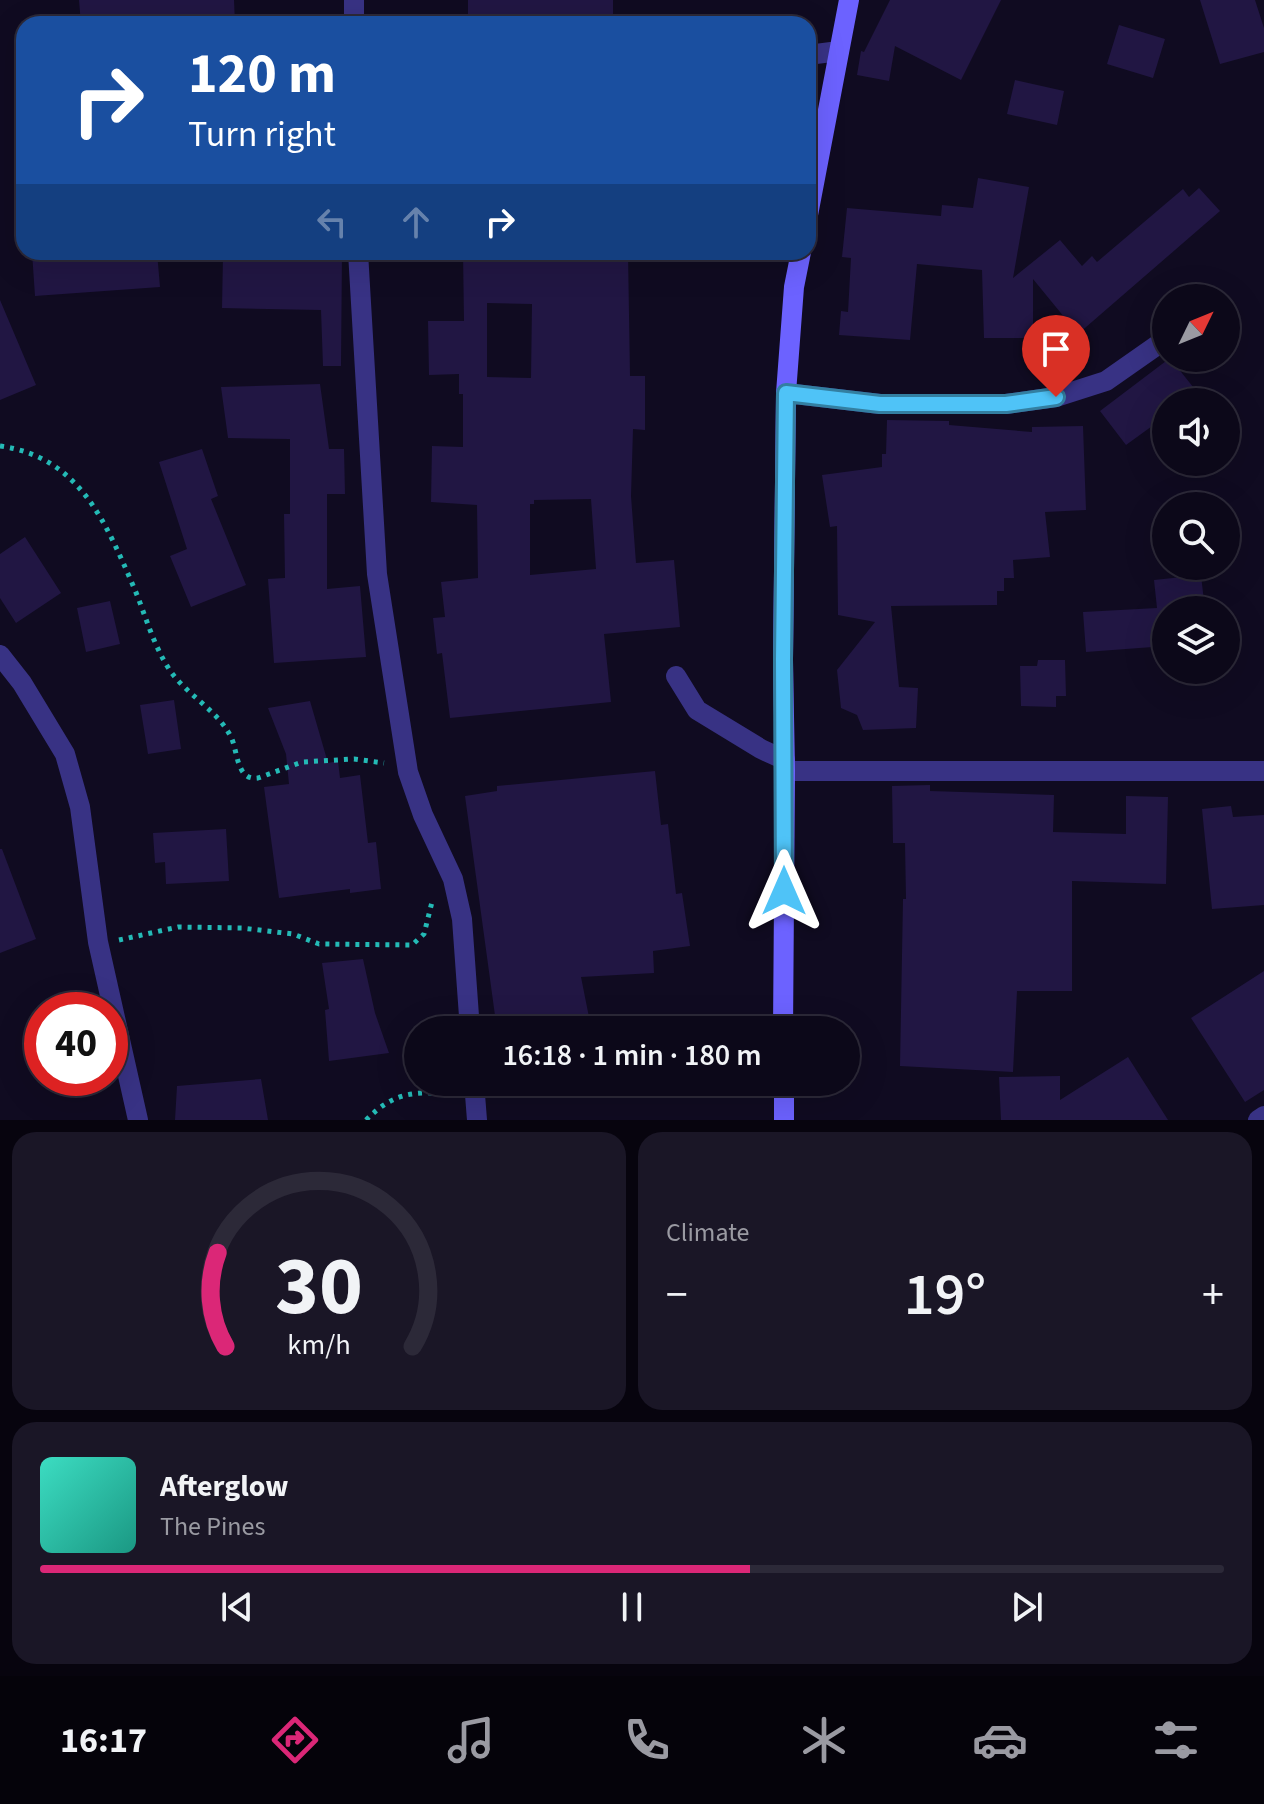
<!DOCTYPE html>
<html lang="en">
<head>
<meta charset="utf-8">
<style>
	body { margin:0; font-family:"Source Sans 3",sans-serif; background:#1a1626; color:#f1f3f6; height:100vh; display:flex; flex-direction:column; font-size:30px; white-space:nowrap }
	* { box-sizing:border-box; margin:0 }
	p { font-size:26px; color:#9a9aa2 }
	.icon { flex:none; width:44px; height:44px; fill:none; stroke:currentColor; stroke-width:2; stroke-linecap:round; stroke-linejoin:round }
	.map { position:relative; height:1120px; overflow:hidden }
	.drawer { display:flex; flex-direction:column; gap:12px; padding:12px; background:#07040e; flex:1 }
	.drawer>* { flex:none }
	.top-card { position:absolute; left:16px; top:16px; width:800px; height:244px; border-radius:24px; box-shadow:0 8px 32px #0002,0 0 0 2px #2c2938; background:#1a4fa0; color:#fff; overflow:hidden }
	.needle { width:52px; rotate:47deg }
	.fabs { position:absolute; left:1152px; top:284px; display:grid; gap:16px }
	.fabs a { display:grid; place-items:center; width:88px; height:88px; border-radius:50%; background:#0c0819; box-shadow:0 8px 32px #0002,0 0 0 2px #2c2938; font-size:40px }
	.speed { position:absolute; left:24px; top:992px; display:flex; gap:16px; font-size:40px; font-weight:700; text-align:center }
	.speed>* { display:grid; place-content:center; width:104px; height:104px; border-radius:50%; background:#0c0819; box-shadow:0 8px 32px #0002,0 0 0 2px #2c2938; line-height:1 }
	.speed .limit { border:12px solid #d22; background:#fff; color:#111 }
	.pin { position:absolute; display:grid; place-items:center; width:68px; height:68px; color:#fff; margin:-82px -34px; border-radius:50% 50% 50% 0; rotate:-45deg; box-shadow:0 0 8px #0007 }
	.pin .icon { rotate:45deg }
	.me { position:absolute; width:88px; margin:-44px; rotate:0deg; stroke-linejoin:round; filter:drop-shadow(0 0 6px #0008) }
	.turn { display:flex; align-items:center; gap:28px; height:168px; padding:0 40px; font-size:36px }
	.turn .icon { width:104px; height:104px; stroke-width:2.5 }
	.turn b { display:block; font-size:56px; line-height:68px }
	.lanes { display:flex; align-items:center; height:76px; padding:0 40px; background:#0003; justify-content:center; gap:40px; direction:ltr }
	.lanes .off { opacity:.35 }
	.big { font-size:60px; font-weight:600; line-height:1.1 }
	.drawer .widget { flex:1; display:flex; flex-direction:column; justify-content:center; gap:12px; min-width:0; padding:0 28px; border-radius:24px; background:#1a1626 }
	.drawer .dial { align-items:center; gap:0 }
	.dial svg { height:208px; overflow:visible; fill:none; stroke:#2c2938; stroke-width:7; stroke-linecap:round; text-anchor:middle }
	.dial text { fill:#f1f3f6; stroke:none }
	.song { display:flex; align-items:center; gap:24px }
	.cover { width:96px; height:96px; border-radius:12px; background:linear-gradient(135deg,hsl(170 70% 55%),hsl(170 70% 35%)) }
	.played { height:8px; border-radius:4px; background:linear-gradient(90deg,#db2777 60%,#2c2938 60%) }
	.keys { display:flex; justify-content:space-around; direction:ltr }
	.heat { display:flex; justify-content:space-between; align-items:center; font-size:44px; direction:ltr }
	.drawer .tiles { flex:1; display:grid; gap:12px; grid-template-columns:1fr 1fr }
	.widget:last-child { grid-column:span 2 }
	.trip { position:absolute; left:404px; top:1016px; width:456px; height:80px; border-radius:40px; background:#0c0819; box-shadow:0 8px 32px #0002,0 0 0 2px #2c2938; font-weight:600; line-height:80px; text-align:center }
	.tab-bar { display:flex; height:128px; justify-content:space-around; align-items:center; background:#05030a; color:#9a9aa2 }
	.tab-bar .icon { width:56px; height:56px }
	.tab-bar .current { color:#db2777 }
	.tab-bar b { font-size:36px; color:#f1f3f6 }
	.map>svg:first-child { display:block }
	.building { fill:#211643; fill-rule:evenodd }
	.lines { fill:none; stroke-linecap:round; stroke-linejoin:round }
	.path { stroke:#24bab6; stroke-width:5; stroke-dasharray:4 6; stroke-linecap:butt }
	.street { stroke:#383284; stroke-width:20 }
	.secondary { stroke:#6c62ff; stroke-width:20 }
	.route-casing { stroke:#337fa1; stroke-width:20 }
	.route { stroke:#4fc3f7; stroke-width:14 }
</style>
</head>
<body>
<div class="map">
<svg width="1264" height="1120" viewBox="0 0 1264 1120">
	<rect width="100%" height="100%" fill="#100b21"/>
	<path class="building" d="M79,0H234L235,24H81Z
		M468,0H613V24H468Z
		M890,0H1001L961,80L895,46L889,81L857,75L861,51L864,52Z
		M1200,0H1255L1264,28V52L1220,64Z
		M1119,25L1165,39L1153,78L1107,64Z
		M1015,80L1064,91L1057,125L1007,114Z
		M978,178L1029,187L1013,278L1060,240L1082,266L1092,256L1097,262L1183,189L1189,197L1199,188L1220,211L1078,334L1033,279V338H984L982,270L917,264L910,340L839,335L841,311L848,312L851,258L842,257L847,208L941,216L942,205L973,208Z
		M32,252H157L160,287L35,296Z
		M319,252L342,253L341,366H323L321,310L222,308L223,255L319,257Z
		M463,252H628L630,376H645V430L633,429L631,496L636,563L674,560L680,627L604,634L611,702L450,718L442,653L437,654L433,618L445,617L441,582L478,578L477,505L431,502L432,446L463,447V394H459V374L429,375L428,321H464ZM487,303L532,304L531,378L487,377ZM591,499L596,569L530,575V504H534V500Z
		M0,300L36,385L0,400Z
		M1170,358L1197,392L1184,402H1166V416L1126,445L1100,411Z
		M320,384L329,449H344L345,494H327V589L360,586L366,657L274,663L268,579L285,578L284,514H290V439L228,438L221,387Z
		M887,420L949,421V425L1032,432V427L1083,426L1086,510L1045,512L1050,557L1013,560L1014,578H1004V591H997V605L891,606L899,687L918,688L916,728L863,730L857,715L841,708L837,670L875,622L838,615L837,526L830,527L822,475L882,467V454H886Z
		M202,449L218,496L211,499L246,585L191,607L170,556L187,549L159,462Z
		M25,537L61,593L16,623L0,598V554Z
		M1201,575L1205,610H1166V646L1086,652L1083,612L1157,608L1154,580Z
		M110,601L120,644L86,652L77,608Z
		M1038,660H1065L1066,696H1056V707L1021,706L1020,666H1037Z
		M174,700L181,749L148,754L140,705Z
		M310,701L328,763L338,761L340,778L360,775L368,843L376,842L381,889L350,893V889L279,898L264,787L289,784L286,754L268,708Z
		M655,771L661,825L668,824L676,894L682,893L690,946L653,951L654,973L581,977L591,1027L497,1030L465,796L497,791V786Z
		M930,785V791L1054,795L1053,832L1126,834V796L1168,797L1166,884L1072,881V991H1017L1013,1072L900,1066L903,899H906L905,843H893L892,786Z
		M1231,806L1233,817L1264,815V905L1212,909L1202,809Z
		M226,829L229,881L166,884L165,862L155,863L153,833Z
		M0,849H2L36,939L0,953Z
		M363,959L375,1013L389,1053L329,1061L325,1010L329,1009L322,963Z
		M1264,971V1090L1245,1102L1191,1018Z
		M1128,1057L1168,1120H1001L999,1077L1060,1076V1100Z
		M261,1079L268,1120H175L177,1086Z"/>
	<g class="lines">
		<path class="path" d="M0,446C80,457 106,523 135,590C146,617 153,644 169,669C186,695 217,709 231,737C238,751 236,781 258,778L302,762L354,759L384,763
			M119,940L178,927L242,928L293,934L319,944L412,945L424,934L432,902
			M366,1120C394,1092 413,1091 452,1094"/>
		<path class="street" d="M354,24V0
			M808,55L839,51
			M358,252L377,574L408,772L423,815L453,879L462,919L470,1030
			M786,393L880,404H1006L1056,397L1106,381L1166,339
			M0,655L22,683L65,754L80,807L98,942L138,1120
			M676,676L697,710L761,749L785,760
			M785,771H1264
			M474,1082L477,1120
			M1258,1120L1264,1116"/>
		<path class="secondary" d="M808,215L849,0
			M783,1030L785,771L783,660L786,393L794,287L801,252
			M784,1082V1120"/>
	</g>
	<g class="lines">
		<defs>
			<path id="route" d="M784,891L783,660L786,393L880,404H1006L1056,397"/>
		</defs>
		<use href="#route" class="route-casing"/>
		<use href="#route" class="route"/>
	</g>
</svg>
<div class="fabs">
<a><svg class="needle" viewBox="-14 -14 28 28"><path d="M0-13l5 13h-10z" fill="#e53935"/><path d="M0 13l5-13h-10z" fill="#9a9aa2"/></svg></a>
<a><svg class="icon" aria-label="sound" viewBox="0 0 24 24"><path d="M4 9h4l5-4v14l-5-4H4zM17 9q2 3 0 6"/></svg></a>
<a><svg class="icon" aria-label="search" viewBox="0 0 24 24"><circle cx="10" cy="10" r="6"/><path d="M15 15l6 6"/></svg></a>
<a><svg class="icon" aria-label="layers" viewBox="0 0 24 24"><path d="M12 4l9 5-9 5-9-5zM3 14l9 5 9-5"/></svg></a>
</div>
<div class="speed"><div class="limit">40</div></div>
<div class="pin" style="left:1056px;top:397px;background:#d93025"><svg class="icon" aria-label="arrive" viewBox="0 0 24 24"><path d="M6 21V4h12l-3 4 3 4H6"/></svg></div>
<svg class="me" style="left:784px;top:891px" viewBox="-20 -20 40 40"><path d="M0-17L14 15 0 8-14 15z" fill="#4fc3f7" stroke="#fff" stroke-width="4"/></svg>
<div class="trip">16:18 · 1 min · 180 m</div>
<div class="top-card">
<div class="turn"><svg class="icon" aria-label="right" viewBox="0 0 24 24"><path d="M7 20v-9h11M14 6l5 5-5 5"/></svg><div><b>120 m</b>Turn right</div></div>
<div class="lanes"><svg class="icon off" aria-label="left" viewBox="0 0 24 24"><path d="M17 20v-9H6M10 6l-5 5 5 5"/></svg><svg class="icon off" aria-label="ahead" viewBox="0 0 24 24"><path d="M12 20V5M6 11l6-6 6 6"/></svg><svg class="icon" aria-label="right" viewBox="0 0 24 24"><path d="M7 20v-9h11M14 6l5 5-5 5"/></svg></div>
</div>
</div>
<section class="drawer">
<div class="tiles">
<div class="widget dial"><svg viewBox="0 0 100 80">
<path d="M14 69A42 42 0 1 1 86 69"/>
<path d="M14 69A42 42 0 0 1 11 33" stroke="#db2777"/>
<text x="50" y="56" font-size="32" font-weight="700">30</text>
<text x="50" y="72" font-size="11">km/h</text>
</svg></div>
<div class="widget"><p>Climate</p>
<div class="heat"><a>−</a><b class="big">19°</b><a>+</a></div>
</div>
<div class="widget">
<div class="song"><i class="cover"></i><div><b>Afterglow</b><p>The Pines</p></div></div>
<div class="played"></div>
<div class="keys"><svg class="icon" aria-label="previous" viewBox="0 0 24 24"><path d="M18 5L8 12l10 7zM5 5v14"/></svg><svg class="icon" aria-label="pause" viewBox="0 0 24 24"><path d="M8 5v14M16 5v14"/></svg><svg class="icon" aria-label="next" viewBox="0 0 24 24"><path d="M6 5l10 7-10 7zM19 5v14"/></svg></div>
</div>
</div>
</section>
<nav class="tab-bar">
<b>16:17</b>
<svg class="icon current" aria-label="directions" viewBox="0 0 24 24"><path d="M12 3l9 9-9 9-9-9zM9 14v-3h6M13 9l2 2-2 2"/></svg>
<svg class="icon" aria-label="music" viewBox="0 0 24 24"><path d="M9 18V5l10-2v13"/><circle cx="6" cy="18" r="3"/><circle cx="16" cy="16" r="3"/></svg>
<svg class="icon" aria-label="phone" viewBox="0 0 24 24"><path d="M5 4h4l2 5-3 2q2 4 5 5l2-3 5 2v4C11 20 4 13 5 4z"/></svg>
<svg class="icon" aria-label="climate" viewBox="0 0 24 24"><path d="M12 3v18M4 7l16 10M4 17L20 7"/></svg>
<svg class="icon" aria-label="car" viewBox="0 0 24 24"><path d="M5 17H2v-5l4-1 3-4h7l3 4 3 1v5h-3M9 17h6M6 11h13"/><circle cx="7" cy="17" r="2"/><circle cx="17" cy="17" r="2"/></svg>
<svg class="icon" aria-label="filters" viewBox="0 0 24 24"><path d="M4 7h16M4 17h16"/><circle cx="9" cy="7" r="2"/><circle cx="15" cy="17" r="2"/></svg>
</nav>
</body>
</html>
